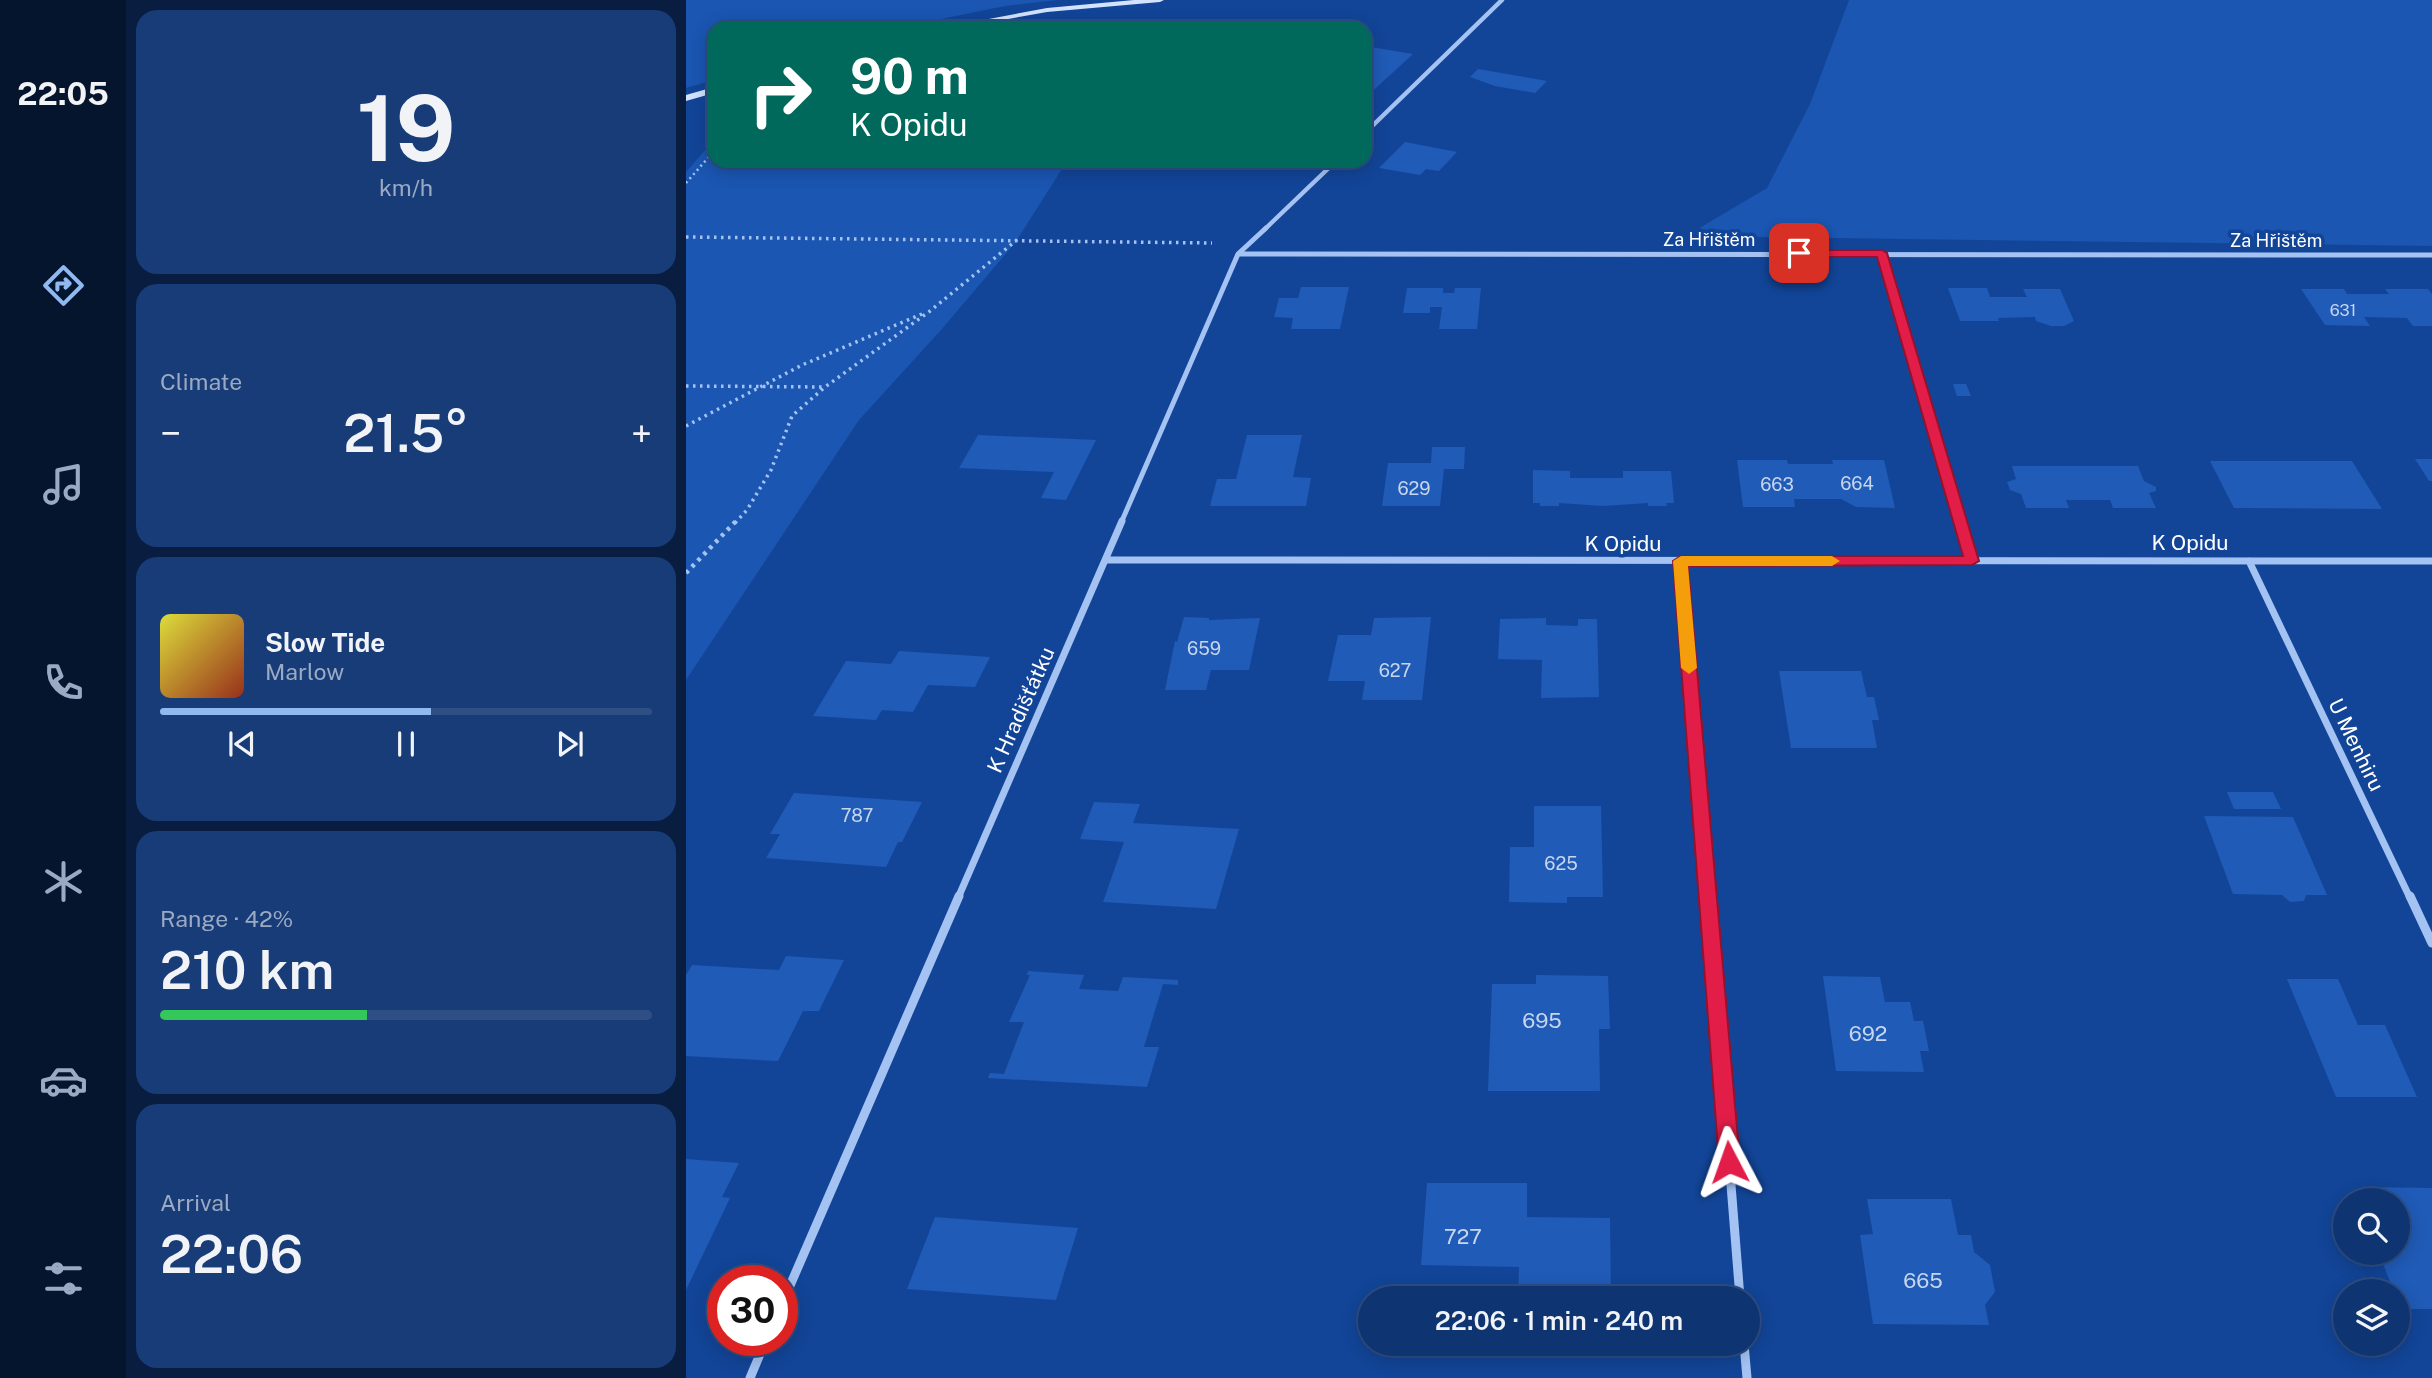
<!DOCTYPE html>
<html lang="en">
<head>
<meta charset="utf-8">
<style>
	body { margin:0; font-family:"Public Sans",sans-serif; background:#173c77; color:#f1f3f6; height:100vh; display:flex; flex-direction:column; font-size:26px; white-space:nowrap }
	* { box-sizing:border-box; margin:0 }
	p { font-size:23px; color:#9baac4 }
	.icon { flex:none; width:38px; height:38px; fill:none; stroke:currentColor; stroke-width:2; stroke-linecap:round; stroke-linejoin:round }
	.map { position:relative; flex:1; overflow:hidden }
	.side { display:flex; flex-direction:column; gap:10px; padding:10px; background:#081d3f; width:560px }
	.side>* { flex:none }
	.banner { position:absolute; left:21px; top:21px; width:665px; height:147px; border-radius:21px; box-shadow:0 4px 18px #0003,0 0 0 2px #2e4f84; background:#00695c; color:#fff; overflow:hidden }
	.controls { position:absolute; left:1647px; top:1188px; display:grid; gap:14px }
	.controls a { display:grid; place-items:center; width:77px; height:77px; border-radius:50%; background:#0e3472; box-shadow:0 4px 18px #0003,0 0 0 2px #2e4f84; font-size:35px }
	.speed { position:absolute; left:21px; top:1265px; display:flex; gap:14px; font-size:35px; font-weight:700; text-align:center }
	.speed>* { display:grid; place-content:center; width:91px; height:91px; border-radius:50%; background:#0e3472; box-shadow:0 4px 18px #0003,0 0 0 2px #2e4f84; line-height:1 }
	.speed .limit { border:10px solid #d22; background:#fff; color:#111 }
	.pin { position:absolute; display:grid; place-items:center; width:60px; height:60px; color:#fff; margin:-30px; border-radius:14px; box-shadow:0 4px 10px #0006 }
	.me { position:absolute; width:77px; margin:-38px; rotate:356deg; stroke-linejoin:round; filter:drop-shadow(0 0 5px #0008) }
	.turn { display:flex; align-items:center; gap:24px; height:147px; padding:0 28px; font-size:32px }
	.turn .icon { width:91px; height:91px; stroke-width:2.5 }
	.turn b { display:block; font-size:49px; line-height:60px }
	.big { font-size:52px; font-weight:600; line-height:1.1 }
	.side .card { flex:1; display:flex; flex-direction:column; justify-content:center; gap:10px; min-width:0; padding:0 24px; border-radius:21px; background:#173c77 }
	.side .dial { align-items:center; gap:0 }
	.dial b { font-size:91px; line-height:1 }
	.song { display:flex; align-items:center; gap:21px }
	.cover { width:84px; height:84px; border-radius:10px; background:linear-gradient(135deg,hsl(60 70% 55%),hsl(10 70% 35%)) }
	.played { height:7px; border-radius:4px; background:linear-gradient(90deg,#90b9f0 55%,#2e4f84 55%) }
	.keys { display:flex; justify-content:space-around; direction:ltr }
	.heat { display:flex; justify-content:space-between; align-items:center; font-size:38px; direction:ltr }
	.charge { height:10px; border-radius:5px; background:linear-gradient(90deg,#34c759 42%,#2e4f84 0) }
	.trip { position:absolute; left:672px; top:1286px; width:402px; height:70px; border-radius:35px; background:#0e3472; box-shadow:0 4px 18px #0003,0 0 0 2px #2e4f84; font-weight:600; line-height:70px; text-align:center }
	main { display:flex; flex:1; min-height:0 }
	.dock { display:flex; flex-direction:column; width:126px; justify-content:space-around; align-items:center; background:#06152e; color:#9baac4 }
	.dock .icon { width:49px; height:49px }
	.dock .on { color:#90b9f0 }
	.dock b { font-size:32px; color:#f1f3f6 }
	.map>svg:first-child { display:block }
	.green { fill:#1a56b2 }
	.building { fill:#205bb7 }
	.lines { fill:none; stroke-linecap:round; stroke-linejoin:round }
	.path-far2 { stroke:#a4c3f3; stroke-width:2.5; stroke-dasharray:2 3.5; stroke-linecap:butt }
	.path-far1 { stroke:#a4c3f3; stroke-width:3.5; stroke-dasharray:2.5 4.5; stroke-linecap:butt }
	.path { stroke:#a4c3f3; stroke-width:4.5; stroke-dasharray:3.5 5; stroke-linecap:butt }
	.street-far3 { stroke:#a4c3f3; stroke-width:4.5 }
	.street-far2 { stroke:#a4c3f3; stroke-width:5 }
	.street-far1 { stroke:#a4c3f3; stroke-width:7 }
	.street { stroke:#a4c3f3; stroke-width:9 }
	.secondary { fill:#d3e3fd; fill-rule:evenodd }
	.route { fill:#e11d48; stroke:#92132f; stroke-width:2 }
	.slow { fill:#f59e0b }
	.labels { text-anchor:middle; stroke-width:7; stroke-linejoin:round; paint-order:stroke }
	.far-number-label { font-size:16px; fill:#c7d6ed }
	.far-street-label { font-size:18px; fill:#fff; stroke:#124598 }
	.number-label { font-size:18px; fill:#c7d6ed }
	.street-label { font-size:21px; fill:#fff; stroke:#124598 }
	.near-number-label { font-size:21px; fill:#c7d6ed }
</style>
</head>
<body>
<main>
<nav class="dock">
<b>22:05</b>
<svg class="icon on" aria-label="directions" viewBox="0 0 24 24"><path d="M12 3l9 9-9 9-9-9zM9 14v-3h6M13 9l2 2-2 2"/></svg>
<svg class="icon" aria-label="music" viewBox="0 0 24 24"><path d="M9 18V5l10-2v13"/><circle cx="6" cy="18" r="3"/><circle cx="16" cy="16" r="3"/></svg>
<svg class="icon" aria-label="phone" viewBox="0 0 24 24"><path d="M5 4h4l2 5-3 2q2 4 5 5l2-3 5 2v4C11 20 4 13 5 4z"/></svg>
<svg class="icon" aria-label="climate" viewBox="0 0 24 24"><path d="M12 3v18M4 7l16 10M4 17L20 7"/></svg>
<svg class="icon" aria-label="car" viewBox="0 0 24 24"><path d="M5 17H2v-5l4-1 3-4h7l3 4 3 1v5h-3M9 17h6M6 11h13"/><circle cx="7" cy="17" r="2"/><circle cx="17" cy="17" r="2"/></svg>
<svg class="icon" aria-label="filters" viewBox="0 0 24 24"><path d="M4 7h16M4 17h16"/><circle cx="9" cy="7" r="2"/><circle cx="15" cy="17" r="2"/></svg>
</nav>
<section class="side">
<div class="card dial"><b>19</b><p>km/h</p></div>
<div class="card"><p>Climate</p>
<div class="heat"><a>−</a><b class="big">21.5°</b><a>+</a></div>
</div>
<div class="card">
<div class="song"><i class="cover"></i><div><b>Slow Tide</b><p>Marlow</p></div></div>
<div class="played"></div>
<div class="keys"><svg class="icon" aria-label="previous" viewBox="0 0 24 24"><path d="M18 5L8 12l10 7zM5 5v14"/></svg><svg class="icon" aria-label="pause" viewBox="0 0 24 24"><path d="M8 5v14M16 5v14"/></svg><svg class="icon" aria-label="next" viewBox="0 0 24 24"><path d="M6 5l10 7-10 7zM19 5v14"/></svg></div>
</div>
<div class="card"><p>Range · 42%</p><b class="big">210 km</b><div class="charge"></div></div>
<div class="card"><p>Arrival</p><b class="big">22:06</b></div>
</section>
<div class="map">
<svg width="1746" height="1378" viewBox="0 0 1746 1378">
	<rect width="100%" height="100%" fill="#124598"/>
	<path class="green" d="M0,0H371L319,6L211,28H28V80L0,88Z
		M1163,0H1746V246L1000,236L1081,188L1124,104Z
		M28,140V161H381L329,243L255,330L173,420L0,680V172Z"/>
	<path class="building" d="M679,46L727,54L679,98Z
		M792,69L861,81L849,93L809,86L784,77Z
		M719,142L771,152L753,171L740,169L734,175L693,168Z
		M615,287H663L654,329H605L607,318L588,317L593,298H612Z
		M721,288H757V293H768L769,288H795L791,329H753L756,307H744V313H717Z
		M1262,288H1301L1304,297H1341L1337,289H1374L1388,321L1378,326H1365L1350,321L1349,317L1312,318L1313,321H1274Z
		M1615,289H1658L1661,294H1703L1699,289H1742L1746,294V326H1727L1721,318L1678,317L1684,326L1639,325Z
		M1267,384H1280L1285,396H1271Z
		M292,435L410,440L380,500L355,498L368,472L273,468Z
		M561,435H616L607,477L625,478L620,506H524L531,479H550Z
		M746,447H779L778,469H758L754,506H696L702,463H745Z
		M1729,459H1746V481H1743Z
		M1051,460H1101L1102,464H1147L1146,460H1198L1209,508L1170,507L1155,499H1108L1109,507H1057Z
		M1524,461H1666L1696,509L1548,508Z
		M1326,466H1452L1458,481L1470,487V491L1463,493L1470,508H1427L1424,500H1380L1383,508H1340L1335,494L1324,490L1321,482L1330,479Z
		M847,470L884,471V478H937V471H985L988,503H980L981,506H962V503L917,506L873,503V506H854V503H847Z
		M498,617L523,618V620L574,618L563,670H525L520,690H479L489,641L491,642Z
		M745,617L736,700H676L679,681H642L652,635H685L688,618Z
		M860,618V625L892,626V619H911L913,697L855,698L856,660L812,659L814,619Z
		M213,651L304,657L289,687L242,685L227,712L196,710L190,720L127,716L160,661L205,664Z
		M1093,671H1175L1181,697H1188L1193,720H1186L1191,748H1105Z
		M1541,792H1587L1595,809H1548Z
		M108,793L236,802L216,842H212L200,867L80,858L94,834H84Z
		M408,802L454,804L447,823L553,829L530,909L417,902L438,842L394,839Z
		M848,806H915L917,897H881V903L823,902L824,847H848Z
		M1518,816L1607,817L1641,895H1620L1618,901L1604,902L1596,895L1547,894Z
		M100,956L158,960L133,1011H117L92,1061L0,1056V975L6,965L93,970Z
		M342,971L398,975L393,989L432,991L437,977L492,980V985L477,984L458,1047H473L461,1087L302,1078L304,1073L318,1074L338,1022H323L344,975H341Z
		M850,975L922,976L924,1029H913L914,1091H802L806,984H850Z
		M1137,976L1194,977L1199,1002H1224L1228,1021H1237L1243,1051H1234L1238,1072L1150,1071Z
		M1601,979H1652L1672,1025H1699L1731,1097H1650Z
		M0,1159L53,1163L36,1197L44,1198L0,1290Z
		M741,1183H841V1217L924,1218L925,1298H832L833,1267L735,1265Z
		M1680,1187L1746,1188V1309H1715L1712,1292H1708L1693,1253H1712V1200H1686Z
		M1181,1199H1265L1272,1235H1285L1288,1252L1304,1265L1309,1292L1299,1305L1303,1325L1187,1324L1174,1235L1187,1234Z
		M249,1217L392,1228L370,1300L221,1289Z"/>
	<g class="lines">
		<path class="path-far2" d="M0,183L28,151"/>
		<path class="path-far1" d="M0,237L526,243
			M0,386L138,387
			M0,426L116,365L236,314
			M49,523L61,510L85,470L106,416L139,387L244,311L332,239"/>
		<path class="path" d="M0,573L50,521"/>
		<path class="street-far3" d="M679,133L816,0
			M578,230L650,161"/>
		<path class="street-far2" d="M1196,253L1275,523
			M553,254L1746,255
			M435,523L552,254L580,228"/>
		<path class="street-far1" d="M1274,521L1286,561
			M421,560L1746,561
			M995,561L1022,898
			M1563,561L1724,898
			M272,898L436,521"/>
		<path class="street" d="M1022,896L1054,1298
			M1724,896L1746,943
			M96,1304L273,896
			M1058,1344L1061,1378
			M64,1378L80,1340"/>
		<path class="secondary" d="M448,0H478L474,2L361,12L272,28H255L361,8Z
			M28,87V93L0,101V95Z"/>
	</g>
	<path class="route" d="M1196,250L1201,253L1293,561L1286,565L1002,566L1054,1162L1051,1169L1043,1172L1036,1169L1033,1162L987,561L995,556H1277L1191,257H1113L1108,253L1113,250Z"/>
	<path class="slow" d="M995,556H1146L1154,561L1146,566H1002L1011,668L1003,674L995,668L987,561Z"/>
	<g class="labels">
		<g class="far-number-label">
			<text x="1657" y="316">631</text>
		</g>
		<g class="far-street-label">
			<text x="1023" y="246">Za Hřištěm</text>
			<text x="1590" y="247">Za Hřištěm</text>
		</g>
		<g class="number-label">
			<text x="1171" y="490">664</text>
			<text x="1091" y="491">663</text>
			<text x="728" y="495">629</text>
			<text x="518" y="655">659</text>
			<text x="709" y="677">627</text>
			<text x="171" y="822">787</text>
			<text x="875" y="870">625</text>
		</g>
		<g class="street-label">
			<text x="1504" y="550">K Opidu</text>
			<text x="937" y="551">K Opidu</text>
			<text transform="translate(335 710) rotate(-66)" y="7">K Hradišťátku</text>
			<text transform="translate(1670 745) rotate(64)" y="7">U Menhiru</text>
		</g>
		<g class="near-number-label">
			<text x="856" y="1028">695</text>
			<text x="1182" y="1041">692</text>
			<text x="777" y="1244">727</text>
			<text x="1237" y="1288">665</text>
		</g>
	</g>
</svg>
<div class="controls">
<a><svg class="icon" aria-label="search" viewBox="0 0 24 24"><circle cx="10" cy="10" r="6"/><path d="M15 15l6 6"/></svg></a>
<a><svg class="icon" aria-label="layers" viewBox="0 0 24 24"><path d="M12 4l9 5-9 5-9-5zM3 14l9 5 9-5"/></svg></a>
</div>
<div class="speed"><div class="limit">30</div></div>
<div class="pin" style="left:1113px;top:253px;background:#d93025"><svg class="icon" aria-label="arrive" viewBox="0 0 24 24"><path d="M6 21V4h12l-3 4 3 4H6"/></svg></div>
<svg class="me" style="left:1043px;top:1162px" viewBox="-20 -20 40 40"><path d="M0-17L14 15 0 8-14 15z" fill="#e11d48" stroke="#fff" stroke-width="4"/></svg>
<div class="trip">22:06 · 1 min · 240 m</div>
<div class="banner">
<div class="turn"><svg class="icon" aria-label="right" viewBox="0 0 24 24"><path d="M7 20v-9h11M14 6l5 5-5 5"/></svg><div><b>90 m</b>K Opidu</div></div>
</div>
</div>
</main>
</body>
</html>
